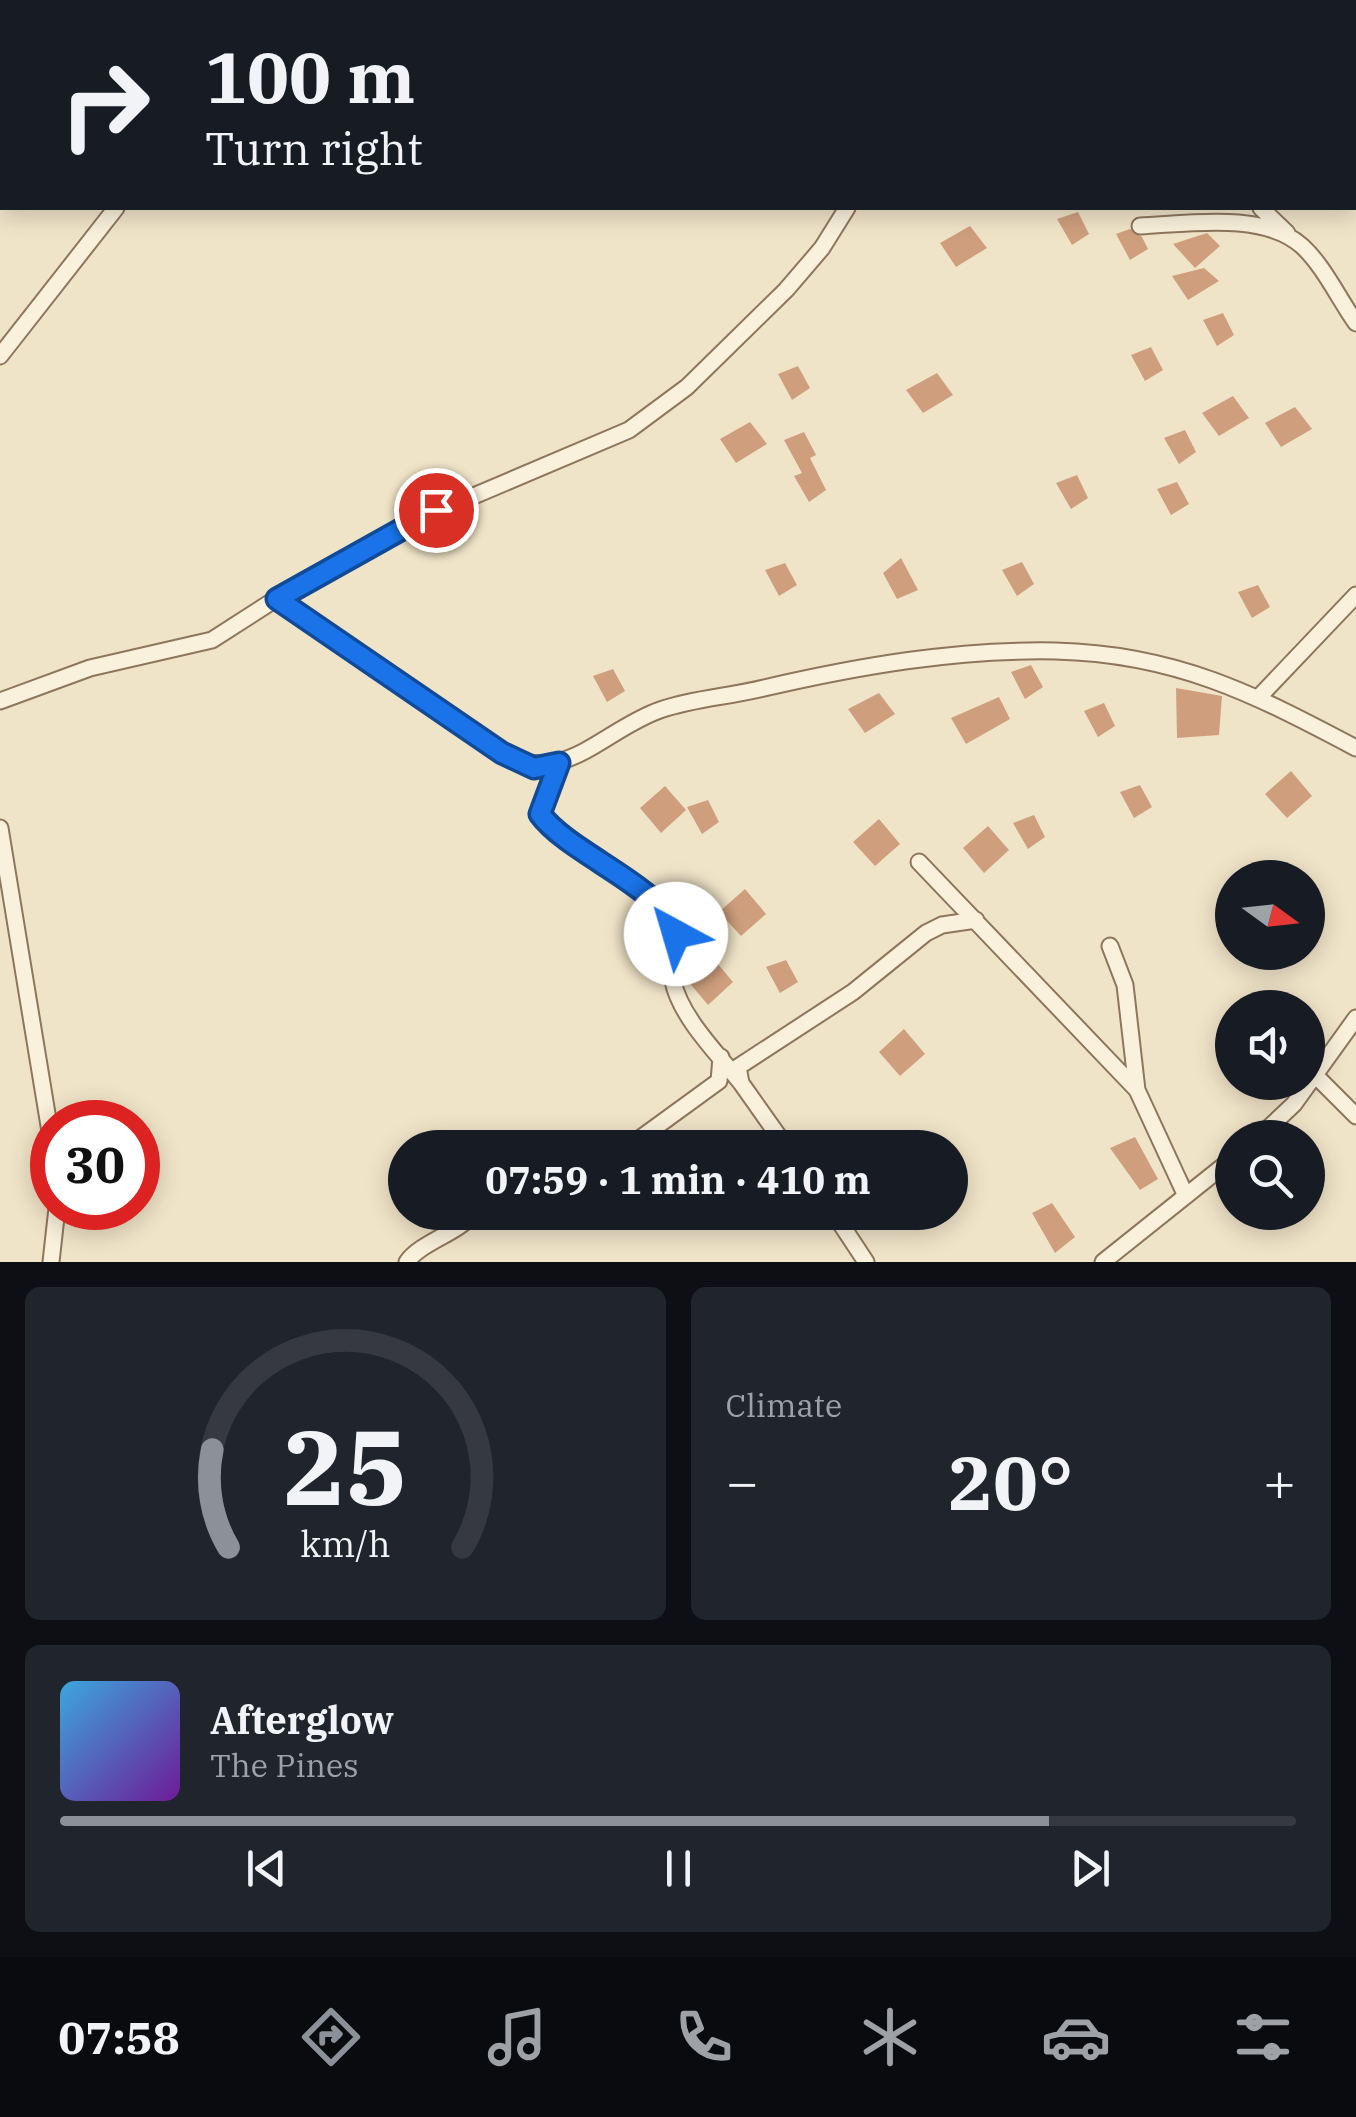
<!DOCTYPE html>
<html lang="en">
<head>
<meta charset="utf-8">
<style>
	body { margin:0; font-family:"IBM Plex Serif",serif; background:#20242c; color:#f1f3f6; height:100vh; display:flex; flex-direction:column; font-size:38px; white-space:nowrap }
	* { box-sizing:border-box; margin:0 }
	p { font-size:32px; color:#9ea1a6 }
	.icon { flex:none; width:55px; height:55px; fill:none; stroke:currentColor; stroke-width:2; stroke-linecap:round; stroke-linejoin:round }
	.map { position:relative; height:1262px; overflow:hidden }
	.sheet { display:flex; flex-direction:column; gap:25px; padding:25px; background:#0d0f14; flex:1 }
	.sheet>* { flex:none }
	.hud { position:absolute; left:0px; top:0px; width:1358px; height:210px; box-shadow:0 5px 25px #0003; background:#171b24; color:#f1f3f6; overflow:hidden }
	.needle { width:65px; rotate:105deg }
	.fabs { position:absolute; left:1215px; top:860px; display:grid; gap:20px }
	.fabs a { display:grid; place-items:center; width:110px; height:110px; border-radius:50%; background:#171b24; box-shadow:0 5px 25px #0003; font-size:50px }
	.speed { position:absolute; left:30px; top:1100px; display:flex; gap:20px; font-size:50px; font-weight:700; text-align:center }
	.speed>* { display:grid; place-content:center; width:130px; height:130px; border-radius:50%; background:#171b24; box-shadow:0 5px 25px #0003; line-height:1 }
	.speed .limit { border:15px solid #d22; background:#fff; color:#111 }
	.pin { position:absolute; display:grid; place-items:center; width:85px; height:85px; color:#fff; margin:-42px; border:5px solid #fff; border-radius:50%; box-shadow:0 2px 10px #0007 }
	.me { position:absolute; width:110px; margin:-55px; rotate:321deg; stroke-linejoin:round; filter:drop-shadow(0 0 8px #0008) }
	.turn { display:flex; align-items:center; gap:35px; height:210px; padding:0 40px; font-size:45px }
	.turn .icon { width:130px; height:130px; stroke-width:2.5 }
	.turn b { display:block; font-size:70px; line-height:85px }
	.big { font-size:75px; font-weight:700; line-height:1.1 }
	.sheet .widget { flex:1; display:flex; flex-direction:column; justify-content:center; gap:15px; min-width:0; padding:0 35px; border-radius:15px; background:#20242c }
	.sheet .dial { align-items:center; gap:0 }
	.dial svg { height:260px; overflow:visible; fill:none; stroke:#363941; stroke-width:7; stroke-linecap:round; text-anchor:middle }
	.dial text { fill:#f1f3f6; stroke:none }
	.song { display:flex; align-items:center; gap:30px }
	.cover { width:120px; height:120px; border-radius:15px; background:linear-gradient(135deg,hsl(200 70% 55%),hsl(280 70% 35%)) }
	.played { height:10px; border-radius:5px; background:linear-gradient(90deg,#8c9099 80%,#363941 80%) }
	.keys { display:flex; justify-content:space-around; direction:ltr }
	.heat { display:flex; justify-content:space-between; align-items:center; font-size:55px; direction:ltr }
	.sheet .tiles { flex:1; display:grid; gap:25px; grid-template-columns:1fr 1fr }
	.widget:last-child { grid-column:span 2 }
	.trip { position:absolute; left:388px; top:1130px; width:580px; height:100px; border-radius:50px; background:#171b24; box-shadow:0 5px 25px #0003; font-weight:700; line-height:100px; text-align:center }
	.tab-bar { display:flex; height:160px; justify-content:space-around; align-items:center; background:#090b0e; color:#9ea1a6 }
	.tab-bar .icon { width:70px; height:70px }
	.tab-bar .active { color:#8c9099 }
	.tab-bar b { font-size:45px; color:#f1f3f6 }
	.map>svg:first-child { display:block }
	.building { fill:#cf9f7d }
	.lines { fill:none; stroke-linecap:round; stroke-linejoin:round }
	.street-casing { stroke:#8d765c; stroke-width:19 }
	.street { stroke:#faf1dc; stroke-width:15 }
	.route-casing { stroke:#114b97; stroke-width:25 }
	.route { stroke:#1a73e8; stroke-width:18 }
</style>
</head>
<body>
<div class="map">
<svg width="1356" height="1262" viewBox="0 0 1356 1262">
	<rect width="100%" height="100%" fill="#f0e4c8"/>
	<path class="building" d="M1078,212L1089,234L1072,245L1057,219Z
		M970,226L987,248L956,267L940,243Z
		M1130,229L1142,237L1148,249L1130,260L1116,234Z
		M1207,233L1220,246L1195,268L1173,244Z
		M1204,268L1219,281L1188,300L1172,276Z
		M1223,313L1234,335L1217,346L1203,320Z
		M1151,347L1163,370L1145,381L1131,355Z
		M798,366L810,388L792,400L778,374Z
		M937,373L953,395L923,413L906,390Z
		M1233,396L1249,418L1219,436L1202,413Z
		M1295,407L1312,429L1281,447L1265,423Z
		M750,422L767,444L736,463L720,439Z
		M1185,430L1196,452L1179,464L1164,438Z
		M804,432L816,455L810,458L826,490L809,502L794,476L802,473L784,440Z
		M1077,475L1088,498L1071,509L1056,483Z
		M1177,482L1189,504L1171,515L1157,489Z
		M901,558L918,590L897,599L883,573Z
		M1022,562L1034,584L1017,596L1002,570Z
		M785,563L797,585L779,596L765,570Z
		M1258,585L1270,607L1252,618L1238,592Z
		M1031,665L1043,687L1025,699L1011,672Z
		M613,669L625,691L607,702L593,676Z
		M1176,688L1222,696L1219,735L1177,738Z
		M879,693L895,714L865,733L848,709Z
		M999,697L1010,719L966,744L951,718Z
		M1104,703L1115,726L1098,737L1084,711Z
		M1291,771L1312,796L1287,818L1265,794Z
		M1140,785L1152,807L1134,818L1120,792Z
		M665,786L686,810L661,833L640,808Z
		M708,800L719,822L702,834L687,807Z
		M1034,815L1045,837L1028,849L1013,823Z
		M879,819L900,844L875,866L853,842Z
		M988,826L1009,850L984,873L963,848Z
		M745,889L766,914L741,936L719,912Z
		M712,957L733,982L708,1005L687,980Z
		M786,960L798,982L780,993L766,967Z
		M904,1029L925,1054L900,1076L879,1052Z
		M1135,1137L1158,1179L1140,1190L1110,1148Z
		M1052,1203L1075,1237L1055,1253L1032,1213Z"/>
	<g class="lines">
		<defs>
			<path id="street" d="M434,2L438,0
				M956,2L958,0
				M1261,208L1287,233
				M1140,226C1187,224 1263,211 1302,246C1323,265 1339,299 1356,323
				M0,356L116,208
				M277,599L503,753C563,788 603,730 660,710C695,698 728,697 764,688C859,666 957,649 1056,651C1176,654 1254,694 1356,748
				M1260,696L1356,595
				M0,701L90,668L212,640L296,586L410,523L629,430L687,387L786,290L822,248L847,208
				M559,763L541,814C572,861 639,874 671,921C684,940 670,960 673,981C680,1017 719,1055 741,1083
				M0,828L52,1144
				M919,862L1137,1090
				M1110,946L1125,985L1137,1090L1186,1196
				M1316,1076L1356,1116
				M1258,1138L1294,1104L1356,1018
				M627,1148L719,1081L721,1057
				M787,1148L741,1083L738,1067L853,992L926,933L942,925L976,920
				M833,1212L866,1262
				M51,1262L57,1208
				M407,1262C421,1242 455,1235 476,1212
				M1103,1262L1232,1159"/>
		</defs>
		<use href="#street" class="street-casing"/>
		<use href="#street" class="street"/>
	</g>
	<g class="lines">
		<defs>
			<path id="route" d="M436,510L277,599L502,753L534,768L559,763L540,814C570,855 665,887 676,934"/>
		</defs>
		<use href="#route" class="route-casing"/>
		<use href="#route" class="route"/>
	</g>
</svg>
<div class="fabs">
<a><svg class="needle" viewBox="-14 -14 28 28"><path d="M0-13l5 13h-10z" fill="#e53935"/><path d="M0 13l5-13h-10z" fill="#9ea1a6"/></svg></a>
<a><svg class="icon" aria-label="sound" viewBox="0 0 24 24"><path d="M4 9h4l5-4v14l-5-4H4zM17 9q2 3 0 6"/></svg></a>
<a><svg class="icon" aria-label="search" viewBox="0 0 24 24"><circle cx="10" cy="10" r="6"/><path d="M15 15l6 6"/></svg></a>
</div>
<div class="speed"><div class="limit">30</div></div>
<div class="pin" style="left:436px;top:510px;background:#d93025"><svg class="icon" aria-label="arrive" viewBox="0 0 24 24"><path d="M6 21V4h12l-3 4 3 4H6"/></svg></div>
<svg class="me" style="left:676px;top:934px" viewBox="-20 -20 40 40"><circle r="19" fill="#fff"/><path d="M0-13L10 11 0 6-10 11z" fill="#1a73e8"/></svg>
<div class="trip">07:59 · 1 min · 410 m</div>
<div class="hud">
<div class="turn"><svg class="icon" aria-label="right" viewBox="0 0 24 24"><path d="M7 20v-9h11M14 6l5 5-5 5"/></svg><div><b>100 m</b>Turn right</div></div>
</div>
</div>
<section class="sheet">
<div class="tiles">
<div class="widget dial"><svg viewBox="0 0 100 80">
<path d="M14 69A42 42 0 1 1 86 69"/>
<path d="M14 69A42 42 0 0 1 9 39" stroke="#8c9099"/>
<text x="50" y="56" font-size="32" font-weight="700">25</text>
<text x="50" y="72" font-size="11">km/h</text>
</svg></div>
<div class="widget"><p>Climate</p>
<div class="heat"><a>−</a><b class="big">20°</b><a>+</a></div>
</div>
<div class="widget">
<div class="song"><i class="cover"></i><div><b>Afterglow</b><p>The Pines</p></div></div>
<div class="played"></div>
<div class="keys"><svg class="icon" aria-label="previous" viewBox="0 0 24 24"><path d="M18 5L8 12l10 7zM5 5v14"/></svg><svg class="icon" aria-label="pause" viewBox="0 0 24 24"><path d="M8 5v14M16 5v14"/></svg><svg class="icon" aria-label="next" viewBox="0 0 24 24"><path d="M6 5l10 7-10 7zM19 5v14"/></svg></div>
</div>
</div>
</section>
<nav class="tab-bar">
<b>07:58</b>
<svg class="icon active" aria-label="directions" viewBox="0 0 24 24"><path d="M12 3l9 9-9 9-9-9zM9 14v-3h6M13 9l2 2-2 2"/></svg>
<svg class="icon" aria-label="music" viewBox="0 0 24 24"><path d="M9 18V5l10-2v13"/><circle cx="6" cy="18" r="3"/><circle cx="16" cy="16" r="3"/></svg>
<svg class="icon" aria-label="phone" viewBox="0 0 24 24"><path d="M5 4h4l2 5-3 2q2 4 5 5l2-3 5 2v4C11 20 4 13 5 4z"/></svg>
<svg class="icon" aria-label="climate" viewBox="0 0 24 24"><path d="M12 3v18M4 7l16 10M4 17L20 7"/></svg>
<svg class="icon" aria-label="car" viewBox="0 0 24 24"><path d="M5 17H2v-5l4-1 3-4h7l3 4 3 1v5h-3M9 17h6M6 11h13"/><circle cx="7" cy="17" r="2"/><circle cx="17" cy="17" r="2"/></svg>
<svg class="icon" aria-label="filters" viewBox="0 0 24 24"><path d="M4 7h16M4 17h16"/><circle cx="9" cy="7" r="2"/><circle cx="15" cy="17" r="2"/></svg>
</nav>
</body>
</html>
